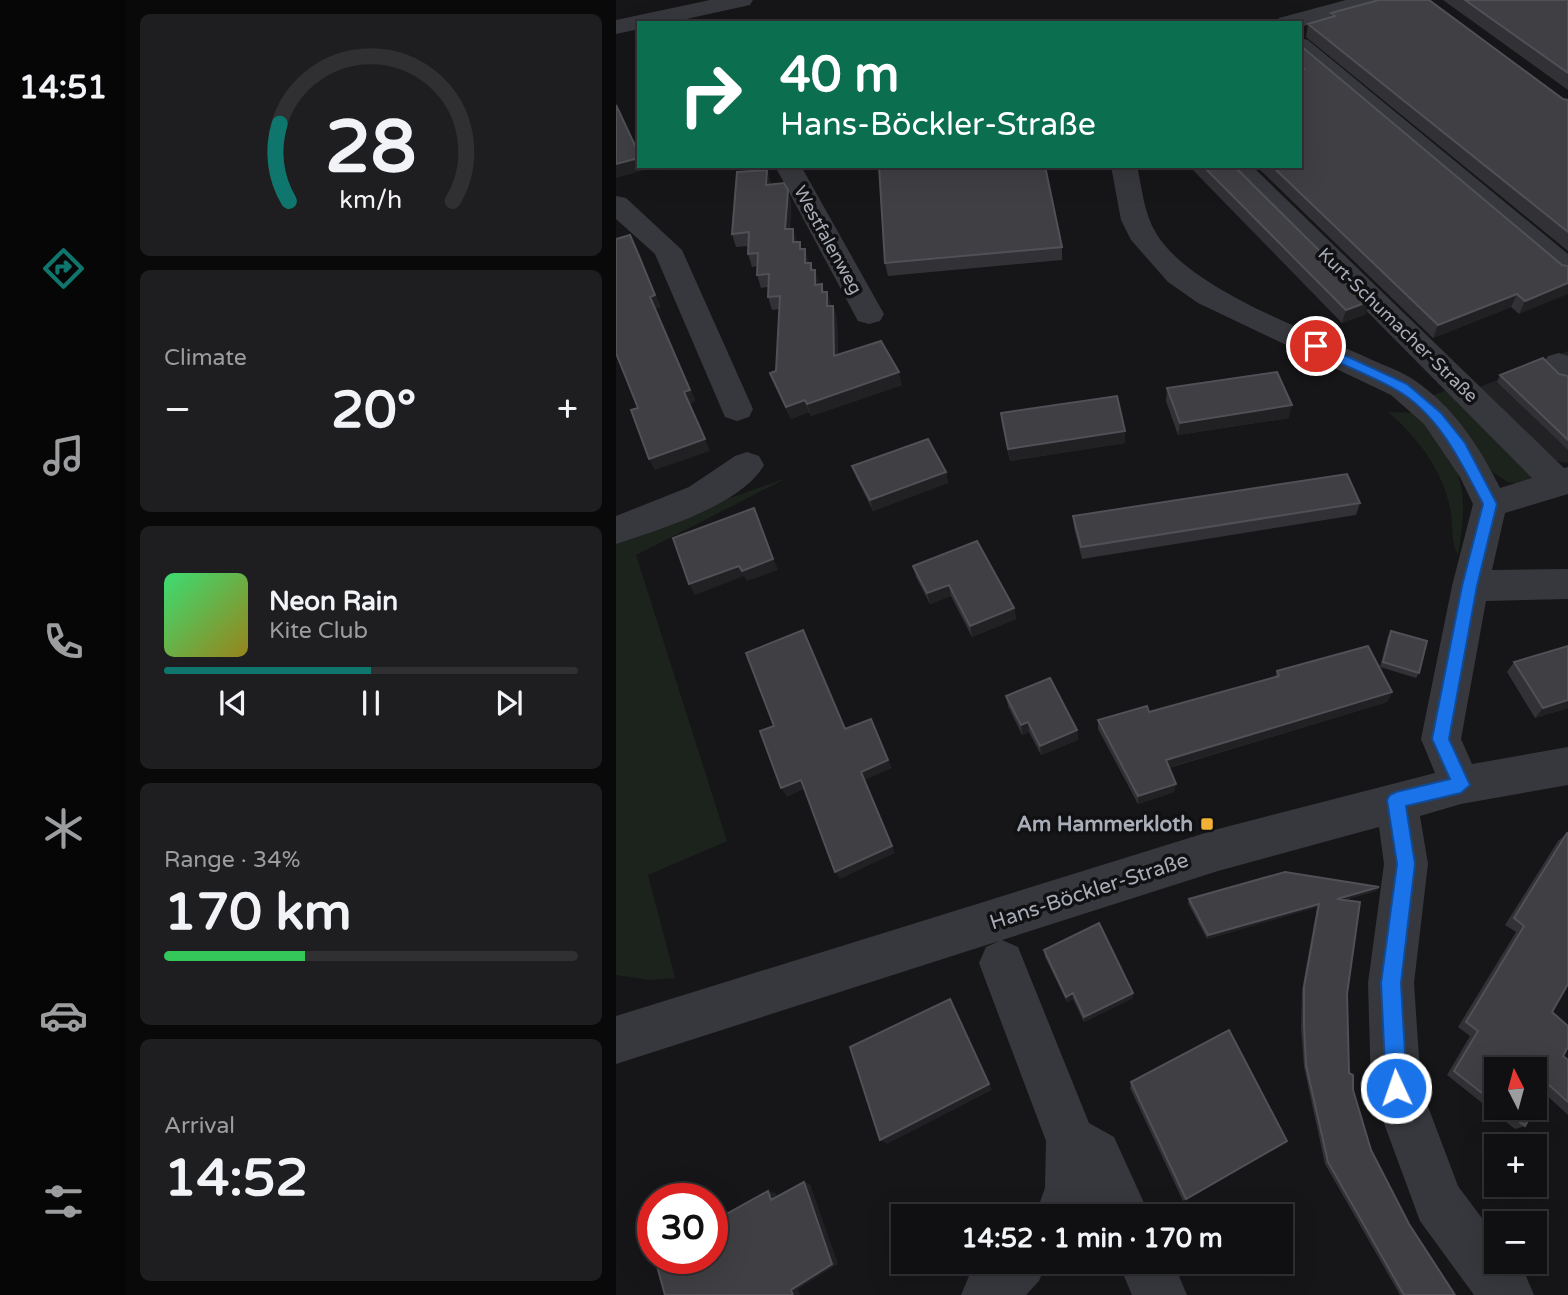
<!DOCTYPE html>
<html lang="en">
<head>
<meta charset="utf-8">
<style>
	body { margin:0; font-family:"Varela Round",sans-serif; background:#1e1e20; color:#f1f3f6; height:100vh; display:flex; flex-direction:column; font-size:26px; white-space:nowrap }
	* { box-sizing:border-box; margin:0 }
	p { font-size:23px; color:#9c9d9f }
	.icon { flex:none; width:38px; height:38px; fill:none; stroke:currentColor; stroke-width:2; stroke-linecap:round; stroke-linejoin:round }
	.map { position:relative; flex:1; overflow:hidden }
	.sheet { display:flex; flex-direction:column; gap:14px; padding:14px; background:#09090a; width:490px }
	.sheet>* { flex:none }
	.hud { position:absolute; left:21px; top:21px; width:665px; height:147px; border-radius:0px; box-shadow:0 7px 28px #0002,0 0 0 2px #303032; background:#0b6e4f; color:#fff; overflow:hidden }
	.needle { width:46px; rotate:354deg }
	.buttons { position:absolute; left:868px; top:1057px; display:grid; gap:14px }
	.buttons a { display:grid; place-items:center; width:63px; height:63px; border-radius:0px; background:#101012; box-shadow:0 7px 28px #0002,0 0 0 2px #303032; font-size:35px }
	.speed { position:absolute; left:21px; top:1183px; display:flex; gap:14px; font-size:35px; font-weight:700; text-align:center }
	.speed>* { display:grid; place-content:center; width:91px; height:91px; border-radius:50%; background:#101012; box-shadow:0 7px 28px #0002,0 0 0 2px #303032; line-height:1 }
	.speed .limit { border:10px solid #d22; background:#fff; color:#111 }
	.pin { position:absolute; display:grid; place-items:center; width:60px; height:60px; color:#fff; margin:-30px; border:4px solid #fff; border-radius:50%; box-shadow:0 2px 7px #0007 }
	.me { position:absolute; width:77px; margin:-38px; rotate:357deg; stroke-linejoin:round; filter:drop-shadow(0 0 5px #0008) }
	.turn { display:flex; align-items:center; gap:24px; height:147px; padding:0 28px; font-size:32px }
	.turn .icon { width:91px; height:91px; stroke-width:2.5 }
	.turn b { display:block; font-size:49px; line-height:60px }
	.big { font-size:52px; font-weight:800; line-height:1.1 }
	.sheet .widget { flex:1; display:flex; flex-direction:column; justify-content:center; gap:10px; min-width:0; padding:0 24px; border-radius:10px; background:#1e1e20 }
	.sheet .dial { align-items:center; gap:0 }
	.dial svg { height:182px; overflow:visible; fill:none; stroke:#303032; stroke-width:7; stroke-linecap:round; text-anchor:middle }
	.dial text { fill:#f1f3f6; stroke:none }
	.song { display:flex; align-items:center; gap:21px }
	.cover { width:84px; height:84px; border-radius:10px; background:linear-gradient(135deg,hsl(140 70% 55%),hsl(50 70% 35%)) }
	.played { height:7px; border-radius:4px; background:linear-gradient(90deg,#0f766e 50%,#303032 50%) }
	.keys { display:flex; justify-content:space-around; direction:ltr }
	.heat { display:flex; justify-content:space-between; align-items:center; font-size:38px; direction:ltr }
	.charge { height:10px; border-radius:5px; background:linear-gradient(90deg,#34c759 34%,#303032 0) }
	.trip { position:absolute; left:275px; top:1204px; width:402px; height:70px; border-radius:0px; background:#101012; box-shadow:0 7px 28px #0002,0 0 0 2px #303032; font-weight:800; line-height:70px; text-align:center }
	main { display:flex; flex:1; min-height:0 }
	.tab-bar { display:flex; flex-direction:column; width:126px; justify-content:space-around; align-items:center; background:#060607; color:#9c9d9f }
	.tab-bar .icon { width:49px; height:49px }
	.tab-bar .on { color:#0f766e }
	.tab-bar b { font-size:32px; color:#f1f3f6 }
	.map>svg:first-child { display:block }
	.built { fill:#222225 }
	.green { fill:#1c231d }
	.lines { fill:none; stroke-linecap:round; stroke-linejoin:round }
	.minor { fill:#37383d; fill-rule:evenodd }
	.wall { fill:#323236 }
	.shaded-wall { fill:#212124 }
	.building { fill:#3f3f44; stroke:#4f5156; stroke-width:2 }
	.route { fill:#1a73e8; stroke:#114b97; stroke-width:2 }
	.poi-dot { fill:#f2b134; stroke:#111113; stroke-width:2.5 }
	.labels { text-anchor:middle; stroke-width:7; stroke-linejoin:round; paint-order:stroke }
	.far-street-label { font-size:18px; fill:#a8adb8; stroke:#111113 }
	.poi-label { font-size:21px; font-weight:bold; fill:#a8adb8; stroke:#111113; text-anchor:end }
	.street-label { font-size:21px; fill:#a8adb8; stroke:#111113 }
</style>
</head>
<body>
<main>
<nav class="tab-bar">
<b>14:51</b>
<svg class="icon on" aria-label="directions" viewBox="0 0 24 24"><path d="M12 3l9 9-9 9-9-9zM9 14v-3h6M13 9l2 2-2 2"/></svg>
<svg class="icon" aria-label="music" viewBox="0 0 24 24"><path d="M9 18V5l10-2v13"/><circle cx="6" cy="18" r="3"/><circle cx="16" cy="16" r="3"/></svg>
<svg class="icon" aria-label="phone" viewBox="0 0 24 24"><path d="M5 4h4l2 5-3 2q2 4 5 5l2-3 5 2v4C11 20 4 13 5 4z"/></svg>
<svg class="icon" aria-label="climate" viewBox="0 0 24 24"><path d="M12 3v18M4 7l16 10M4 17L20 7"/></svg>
<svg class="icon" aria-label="car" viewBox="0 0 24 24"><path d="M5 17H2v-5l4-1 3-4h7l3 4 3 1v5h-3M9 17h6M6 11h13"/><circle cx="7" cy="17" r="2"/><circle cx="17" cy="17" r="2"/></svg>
<svg class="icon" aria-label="filters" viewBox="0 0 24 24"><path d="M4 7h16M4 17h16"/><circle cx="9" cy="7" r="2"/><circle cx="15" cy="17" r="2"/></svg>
</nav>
<section class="sheet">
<div class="widget dial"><svg viewBox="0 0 100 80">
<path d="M14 69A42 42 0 1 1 86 69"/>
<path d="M14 69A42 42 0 0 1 10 35" stroke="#0f766e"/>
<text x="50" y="56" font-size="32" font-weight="700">28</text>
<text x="50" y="72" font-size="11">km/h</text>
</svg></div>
<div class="widget"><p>Climate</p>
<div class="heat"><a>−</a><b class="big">20°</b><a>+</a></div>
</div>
<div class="widget">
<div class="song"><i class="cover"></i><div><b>Neon Rain</b><p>Kite Club</p></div></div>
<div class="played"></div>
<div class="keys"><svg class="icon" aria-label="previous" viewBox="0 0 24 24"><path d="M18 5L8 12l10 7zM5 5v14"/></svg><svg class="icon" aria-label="pause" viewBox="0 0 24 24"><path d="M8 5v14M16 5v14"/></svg><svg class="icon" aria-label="next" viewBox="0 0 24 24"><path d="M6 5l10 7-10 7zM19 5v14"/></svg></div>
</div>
<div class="widget"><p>Range · 34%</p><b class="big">170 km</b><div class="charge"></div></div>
<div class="widget"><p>Arrival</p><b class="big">14:52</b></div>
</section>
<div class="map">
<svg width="952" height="1295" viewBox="0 0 952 1295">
	<rect width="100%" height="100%" fill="#161618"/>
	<path class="built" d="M952,351V463L940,461L859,389Z"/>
	<path class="green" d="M839,387L922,474L906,484L892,482L875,471L815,396Z
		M772,412L803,413C846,468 854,484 842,555C835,544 837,525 835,512C827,470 803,439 772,412Z
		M171,478L20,555L111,841L32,875L59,978L35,980L0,975V538Z"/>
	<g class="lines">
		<path class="minor" d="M94,0H137L134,5L52,23H23V29L0,34V20Z
			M730,0H767L764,5L684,27V23H660L663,18Z
			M684,38L692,40L952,254V278L942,276L684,57Z
			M159,166H185L268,314L264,321L253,324L242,321Z
			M495,166H521C526,188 528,214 540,233C574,290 694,331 754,359C769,366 785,371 798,380C836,405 864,447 884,488L916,478L607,166H636L948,468L952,467V494L889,513L876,570L952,569V599L870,601L845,739L856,764L952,747V785L845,804L804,816L812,864L798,983L805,1088L842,1186L880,1237V1262H899L910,1276L918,1295H858L804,1221L755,1088L752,983L768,864L763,827L602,871L386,940L402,947L473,1123L498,1137L534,1216H481L476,1203L471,1216H419L429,1188L430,1141L363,963L370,947L383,941L0,1064V1016L602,829L819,773L805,739L836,586L857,504L844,477L808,424L775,395L582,303L552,282L515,240L505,220Z
			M0,196L10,198L66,250L137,409L133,417L121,421L109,417L39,254L0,219Z
			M943,353L952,356V382L941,379L927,364L932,356Z
			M131,452L143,456L148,465C126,505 42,530 0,544V516L73,487L119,456Z
			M367,1262H431L423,1281L410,1295H345L353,1276Z
			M502,1262H557L571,1295H516Z"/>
	</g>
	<path class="wall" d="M827,0H952V90Z
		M715,13L952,100V251L690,37L692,24L714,18Z
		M684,40L685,46L946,265L903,314L895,307L817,338L640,166H684Z
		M573,166H618L750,314L726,323Z
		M151,170L155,184L175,202L174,229L181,242L186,249L193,263H195L197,270H199L203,284H206L208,292H211L215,306H217L221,318L222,355L286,385L195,416L193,412L175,419L159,385L154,373L160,371L163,309L156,310L152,297V287L145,288L141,275V266L136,267L132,254V246L120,247L116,234Z
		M446,247V260L272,276L269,263Z
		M943,374L952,376V450L881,382L884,375Z
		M551,388L673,418L562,435L550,401Z
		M385,413L509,431V443L394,461L386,425Z
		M236,466L330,472L332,483L257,511L240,477Z
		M744,503L740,515L466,559L458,528L457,516Z
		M297,566L398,608L400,619L356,637L335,596L314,604L300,577Z
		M775,631L803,673L800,678L764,667L772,636Z
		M952,646V708L919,718L891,672L898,662Z
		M661,671L776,692L771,702L553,768L560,784L558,792L522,804L482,729V720L533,712L659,677Z
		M390,696L461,730L462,740L425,755L413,732L406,735L392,706Z
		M951,833L936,1012L947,1056L952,1060V1115L927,1092L880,1069V1108H919L909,1126L899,1129L831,1075L854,1036L842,1027L900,932L889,925L942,841Z
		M763,887L760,891L728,900L733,1073L755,1150L793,1224L839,1295H784L709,1164L688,1067L685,1028L686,990L701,907L591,939L572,903L573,899Z
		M428,950L517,993V998L468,1022L457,999L451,1002L429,957Z
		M515,1082L671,1141L567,1201L514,1088Z"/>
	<path class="shaded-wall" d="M23,158V166H28L29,170L0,178V164Z
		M151,170L155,183L154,197L150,185Z
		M172,190L175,202L173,242L169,229Z
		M177,229L181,241V255L177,242Z
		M189,249L193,262V276L189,263Z
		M23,256L45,307L39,309L80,401L74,404L94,451L39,470L33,459L68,392L34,297Z
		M199,270L203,283V297L199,285Z
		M952,277V294L903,314L909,301Z
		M211,292L215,304L214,319L211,306Z
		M901,294L895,307L817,338L822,325Z
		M754,301L750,314L726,323L730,310Z
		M217,306L221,318L222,368L218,356Z
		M283,372L286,385L195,416L191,404Z
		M189,400L193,412L175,419L170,407Z
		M676,405L673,418L562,435L564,423Z
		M509,431V443L394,461L392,449Z
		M330,472L332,483L257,511L254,500Z
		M138,508L162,570L131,581L128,576L79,595L73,584Z
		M333,585L335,596L314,604L311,593Z
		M398,608L400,619L356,637L354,626Z
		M776,692L771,702L548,769L550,760Z
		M952,700V708L919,718L927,708Z
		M412,722L413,732L406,735L405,725Z
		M461,730L462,740L425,755L424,746Z
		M272,760L276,768L249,780L279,853L224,879L219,872L245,772Z
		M185,780L190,788L171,797L165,788Z
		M560,784L558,792L522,804V796Z
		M763,887L760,891L719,902L721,899Z
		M703,904L701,907L591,939L592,935Z
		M457,993V999L451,1002L450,997Z
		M517,993V998L468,1022V1017Z
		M334,999L376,1090L271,1144L264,1140Z
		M188,1182L194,1184L222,1264L182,1289L184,1295H177L175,1290Z
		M152,1191L160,1193L162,1202L155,1200Z"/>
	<path class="building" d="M763,0H813L947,99L952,100V232L692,24L719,16L715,13Z
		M849,0H952V73Z
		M684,40L685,46L946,265L952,266V283L909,301L901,294L822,325L656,166H684V70L688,69L684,66Z
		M0,105L23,154V158L0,164Z
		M263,166H429L446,247L269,263Z
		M587,166H618L754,301L730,310Z
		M151,170L150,185L168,183L172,190L169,229H177V242H184V249H189V263H195V270H199V285L206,284V292H211V306H217L218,356L265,341L283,372L191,404L189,400L170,407L154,373L160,371L164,296L152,297L153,274L141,275L142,253L132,254L133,232L116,234L121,172Z
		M14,235L23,256L39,295L34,297L74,390L68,392L89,439L33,459L15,410L22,408L0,353V239Z
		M927,358L943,374L952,376V440L884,375Z
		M661,372L676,405L564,423L551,388Z
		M501,396L509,431L392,449L385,413Z
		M312,439L330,472L254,500L236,466Z
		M731,474L744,503L465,547L457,516Z
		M138,508L157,559L126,571L123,566L73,584L57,538Z
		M361,541L398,608L354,626L333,585L311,593L297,566Z
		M187,630L229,729L255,719L272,760L245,772L276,846L219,872L185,780L165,788L144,731L158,726L130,653Z
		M775,631L811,641L803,673L767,662Z
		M752,646L776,692L550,760L560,784L522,796L482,720L531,706L533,712L663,676L661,671Z
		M952,646V700L927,708L898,662Z
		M434,678L461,730L424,746L412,722L405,725L390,696Z
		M951,833L952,834V984L936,1012L952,1026V1047L947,1056L952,1060V1102L932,1084L919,1107V1069H880V1104L838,1071L862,1031L850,1022L908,926L898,918Z
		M669,872L763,887L721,899L744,902L731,994L733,1073L737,1075V1090L755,1150L793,1224L839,1295H788L712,1162L690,1065L688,1025V987L703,904L592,935L573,899Z
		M483,923L517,993L468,1017L457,993L450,997L428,950Z
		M334,999L373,1084L264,1140L234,1047Z
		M613,1030L671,1141L570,1199L515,1082Z
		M886,1108H919L909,1126Z
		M188,1182L216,1264L175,1290L177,1295H49L41,1266L54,1258H96V1222L152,1191L155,1200Z"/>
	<path class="route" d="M700,342L791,384L825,413L849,443L881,504L861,586L833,739L854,785L845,793L790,806L799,864L785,983L791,1088L788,1096L780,1099L773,1096L770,1088L765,983L781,864L771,800L774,795L780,792L834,779L816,739L846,586L867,504C845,462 822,413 779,389C752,374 723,363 695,350L694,346Z"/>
	<rect class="poi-dot" x="584" y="817" width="14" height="14" rx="3.5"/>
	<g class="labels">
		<g class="far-street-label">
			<text transform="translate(212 240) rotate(61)" y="6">Westfalenweg</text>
			<text transform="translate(782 325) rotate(44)" y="6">Kurt-Schumacher-Straße</text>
		</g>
		<g class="poi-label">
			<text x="577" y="831">Am Hammerkloth</text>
		</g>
		<g class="street-label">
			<text transform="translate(473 891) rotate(-18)" y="7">Hans-Böckler-Straße</text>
		</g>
	</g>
</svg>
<div class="buttons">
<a><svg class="needle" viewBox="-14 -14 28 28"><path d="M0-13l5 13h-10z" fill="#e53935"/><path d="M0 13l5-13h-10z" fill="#9c9d9f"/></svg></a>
<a>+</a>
<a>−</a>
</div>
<div class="speed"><div class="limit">30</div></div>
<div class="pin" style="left:700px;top:346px;background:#d93025"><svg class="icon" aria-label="arrive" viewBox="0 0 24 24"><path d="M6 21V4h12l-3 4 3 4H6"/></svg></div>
<svg class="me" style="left:780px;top:1088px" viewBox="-20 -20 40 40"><circle r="17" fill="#1a73e8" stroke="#fff" stroke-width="3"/><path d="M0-11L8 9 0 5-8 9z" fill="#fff"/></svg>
<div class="trip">14:52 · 1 min · 170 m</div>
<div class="hud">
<div class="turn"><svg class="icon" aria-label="right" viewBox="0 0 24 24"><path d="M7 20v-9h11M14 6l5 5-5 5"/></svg><div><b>40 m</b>Hans-Böckler-Straße</div></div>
</div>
</div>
</main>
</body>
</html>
